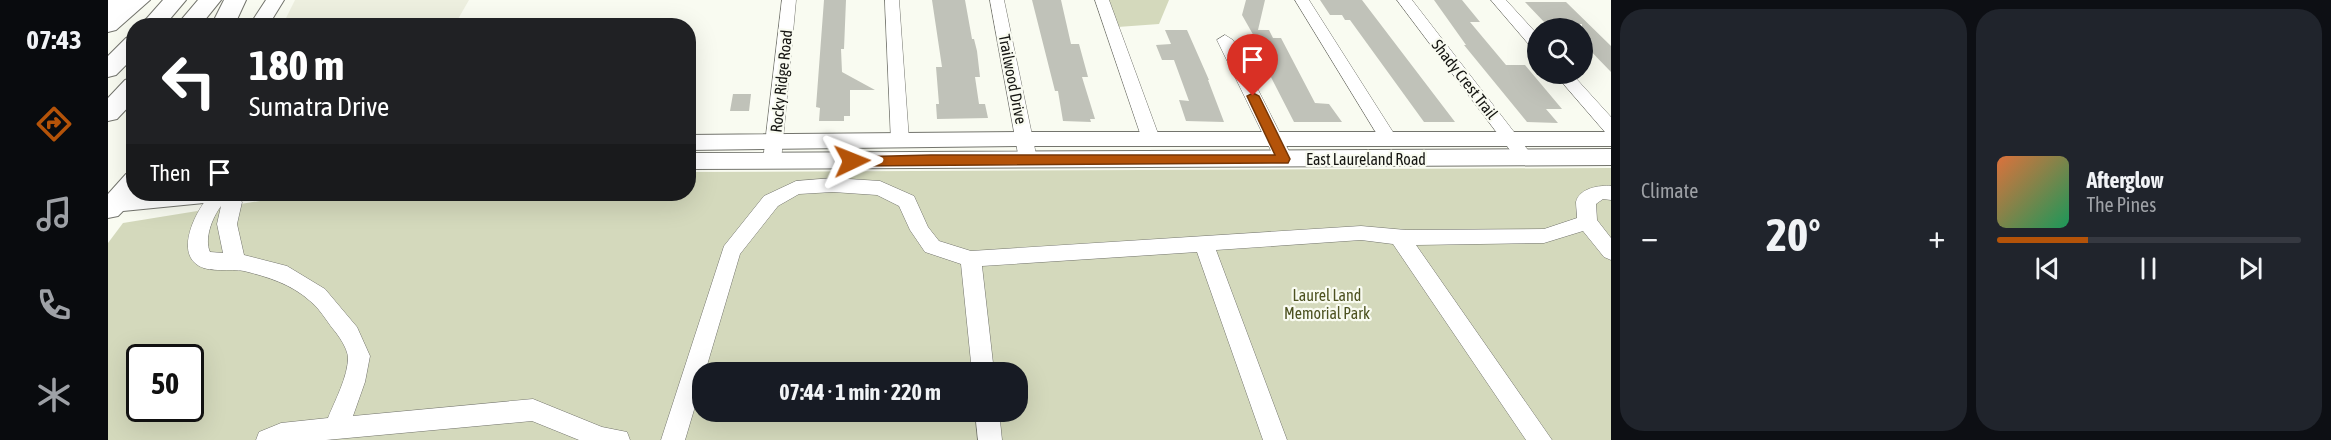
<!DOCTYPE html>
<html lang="en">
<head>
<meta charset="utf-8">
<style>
	body { margin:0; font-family:"Asap Condensed",sans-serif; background:#20242c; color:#f1f3f6; height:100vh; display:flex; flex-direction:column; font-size:22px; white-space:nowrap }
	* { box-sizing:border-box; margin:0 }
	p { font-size:20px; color:#9ea1a6 }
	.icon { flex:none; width:33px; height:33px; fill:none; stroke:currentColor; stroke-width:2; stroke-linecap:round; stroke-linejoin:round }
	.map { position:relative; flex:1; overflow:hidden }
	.panel { display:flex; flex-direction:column; gap:9px; padding:9px; background:#0d0f14; width:720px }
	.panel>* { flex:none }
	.banner { position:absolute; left:18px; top:18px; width:570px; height:183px; border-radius:24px; box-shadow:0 6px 24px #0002; background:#202124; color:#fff; overflow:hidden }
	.fabs { position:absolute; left:1419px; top:18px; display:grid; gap:12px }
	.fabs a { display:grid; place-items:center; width:66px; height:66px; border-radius:50%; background:#171b24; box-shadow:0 6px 24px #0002; font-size:30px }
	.speed { position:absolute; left:18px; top:344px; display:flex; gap:12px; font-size:30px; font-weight:700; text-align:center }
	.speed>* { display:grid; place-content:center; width:78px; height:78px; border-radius:50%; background:#171b24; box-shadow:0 6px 24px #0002; line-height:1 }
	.speed .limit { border:3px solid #111; border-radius:9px; background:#fff; color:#111 }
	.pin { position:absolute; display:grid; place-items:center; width:51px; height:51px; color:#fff; margin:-62px -26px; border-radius:50% 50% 50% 0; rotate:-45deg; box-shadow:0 0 6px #0007 }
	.pin .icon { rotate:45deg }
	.me { position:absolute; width:66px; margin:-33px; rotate:88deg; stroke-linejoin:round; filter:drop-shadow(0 0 4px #0008) }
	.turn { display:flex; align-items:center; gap:21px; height:126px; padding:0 24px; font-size:27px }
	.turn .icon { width:78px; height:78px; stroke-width:2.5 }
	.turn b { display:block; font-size:42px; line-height:51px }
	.then { display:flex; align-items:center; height:57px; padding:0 24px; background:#0003; gap:12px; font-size:22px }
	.big { font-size:45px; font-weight:700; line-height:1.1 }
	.panel .tile { flex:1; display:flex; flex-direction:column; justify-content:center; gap:9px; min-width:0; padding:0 21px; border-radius:24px; background:#20242c }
	.song { display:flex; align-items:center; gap:18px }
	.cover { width:72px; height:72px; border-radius:9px; background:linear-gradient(135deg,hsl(20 70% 55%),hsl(150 70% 35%)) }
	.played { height:6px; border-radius:3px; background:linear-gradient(90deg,#b45309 30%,#363941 30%) }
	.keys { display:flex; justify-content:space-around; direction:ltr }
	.heat { display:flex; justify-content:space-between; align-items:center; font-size:33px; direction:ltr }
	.panel .tiles { flex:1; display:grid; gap:9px; grid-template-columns:repeat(2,1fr) }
	.trip { position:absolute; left:584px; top:362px; width:336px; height:60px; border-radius:24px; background:#171b24; box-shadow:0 6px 24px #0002; font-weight:700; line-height:60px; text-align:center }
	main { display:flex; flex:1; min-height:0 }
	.tab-bar { display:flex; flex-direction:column; width:108px; justify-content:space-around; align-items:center; background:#090b0e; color:#9ea1a6 }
	.tab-bar .icon { width:42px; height:42px }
	.tab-bar .on { color:#b45309 }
	.tab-bar b { font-size:27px; color:#f1f3f6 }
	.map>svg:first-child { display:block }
	.built { fill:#edefdf }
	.green { fill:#d4d9bc; fill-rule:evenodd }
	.building { fill:#c0c2b9 }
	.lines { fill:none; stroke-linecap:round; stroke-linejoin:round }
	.minor-casing { stroke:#73746d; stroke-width:1 }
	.major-casing { stroke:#73746d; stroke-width:2 }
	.highway-casing { stroke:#73746d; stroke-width:2 }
	.minor { fill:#fff; fill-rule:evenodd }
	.major { fill:#fff; fill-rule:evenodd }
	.highway { fill:#fff; fill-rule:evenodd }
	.route { fill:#b45309; stroke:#753606; stroke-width:1.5 }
	.labels { text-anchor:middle; stroke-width:4.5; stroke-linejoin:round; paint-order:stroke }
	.street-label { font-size:16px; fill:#151512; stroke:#f9fbf1 }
	.park-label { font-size:16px; fill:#4d5220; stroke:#f9fbf1 }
</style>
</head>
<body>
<main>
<nav class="tab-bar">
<b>07:43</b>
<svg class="icon on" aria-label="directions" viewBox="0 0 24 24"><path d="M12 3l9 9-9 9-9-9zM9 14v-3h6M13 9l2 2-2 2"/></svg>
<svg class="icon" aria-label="music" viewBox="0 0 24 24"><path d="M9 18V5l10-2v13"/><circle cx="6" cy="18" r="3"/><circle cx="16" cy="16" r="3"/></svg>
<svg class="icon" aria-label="phone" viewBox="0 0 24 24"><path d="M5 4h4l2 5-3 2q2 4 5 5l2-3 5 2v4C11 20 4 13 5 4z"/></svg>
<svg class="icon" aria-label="climate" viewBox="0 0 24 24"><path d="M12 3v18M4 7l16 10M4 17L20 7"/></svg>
</nav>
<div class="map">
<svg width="1503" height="440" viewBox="0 0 1503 440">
	<rect width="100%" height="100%" fill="#f9fbf1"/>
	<path class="built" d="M187,0H361L350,19L177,20Z"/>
	<path class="green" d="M987,0H1061L1051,24L996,28Z
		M1503,168V440H0V243L15,223L195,194H580L581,172ZM32,357H82V408H32ZM594,372H909V411H594Z"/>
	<path class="building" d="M716,0H738L736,49H733L734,72L767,90H742V116H736V121H711L712,108L708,107Z
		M824,0H857L864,39H866L869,51L872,77H867L871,104H877L880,118L829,119L828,104H831L828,67H834Z
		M924,0H953L963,44H971L980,77H974L987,119H982L983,122L955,121L950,91H947Z
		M1138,0H1157L1150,30H1161L1165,38H1173L1207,103L1221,104L1234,122H1186L1146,44H1148L1145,38H1147L1134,15Z
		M1212,0H1254L1347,122H1316L1242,20H1237L1234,15H1222Z
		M1326,0H1354L1372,22H1362L1398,65H1417L1454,109H1438L1450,123L1419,122L1356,45H1358Z
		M1417,2H1458L1503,46V72L1474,42V24H1438Z
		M1057,30H1079L1101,80H1100L1116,122L1078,121L1071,100L1081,101L1066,60H1054L1048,45L1063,44Z
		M625,94H643L641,111H622Z"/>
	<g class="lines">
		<defs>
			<path id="minor" d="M674,0H688L673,161L670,165L664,167L658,165L655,161Z
				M777,0H791L801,140L798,144H786L783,140Z
				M882,0H896L929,159L926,163L920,165L914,163L911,159Z
				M987,0H1001L1052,139L1049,143H1037L1034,139Z
				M1187,0H1201L1290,140L1287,144H1275Z
				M1289,0H1304L1423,154L1426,158L1423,162L1417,164L1411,162Z
				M1383,0H1398L1430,35V50L1424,48Z
				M1117,35L1125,40L1185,159L1182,163L1176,165L1170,163L1167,159L1109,40Z
				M1447,74H1464L1503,117V134L1497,132Z
				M725,178L772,181L806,196L820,227L831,241L863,251L1253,226L1298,230L1436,229L1469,218C1469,213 1468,207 1468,202C1471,188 1492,185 1503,186V200L1495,199L1488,204L1489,220L1503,238V260L1496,257L1475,231L1436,243L1308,245L1444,440H1418L1285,244L1253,240L1108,250L1179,440H1155L1089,252L874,266L886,372H864L853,264L817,252L802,230L791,206L769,195L725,192L691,194L670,206L632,254L597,372H594V383L577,440H553L616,246L656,196L688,181Z
				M103,194H128L134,202L129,224L136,255L179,266L217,289L249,327L262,356L257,382L245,416L425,399L494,427L519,432L522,440H471L424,421L218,440H148L151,432L173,423L220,418C227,400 240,377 240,357C239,348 231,336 225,329C218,320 211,308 202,301C183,284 160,277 136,271C122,268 103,273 91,266C66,252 89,208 103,194ZM113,206L109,224L115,253L102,252C96,239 104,218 113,206Z
				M867,411H891L894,440H870Z"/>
			<path id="major" d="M0,0H19L7,14L0,16Z
				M158,0H176L160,26H141Z
				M917,132H1503V146H917L580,150V135Z
				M1503,149V165L580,169V153Z
				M26,172V194H118L114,200L106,202L15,211L10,216L0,218V194L18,174Z"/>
			<path id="highway" d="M18,0H42L8,30L0,32V14Z
				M55,0H78L56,26H32Z
				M90,0H113L92,26H68Z
				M116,0H138L126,26H103Z
				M26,36V57L8,75L0,77V56L18,38Z
				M26,77V101L9,119L0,121V98L17,80Z"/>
		</defs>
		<use href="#minor" class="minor-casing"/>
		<use href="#major" class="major-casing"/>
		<use href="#highway" class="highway-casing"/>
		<use href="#minor" class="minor"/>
		<use href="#major" class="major"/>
		<use href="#highway" class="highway"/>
	</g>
	<path class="route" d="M1145,93L1151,96L1182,159L1180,163L744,166L737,161L744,157L823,155H1167L1139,96Z"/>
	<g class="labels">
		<g class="street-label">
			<text transform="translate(905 79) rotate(79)" y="6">Trailwood Drive</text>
			<text transform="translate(1357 79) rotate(52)" y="6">Shady Crest Trail</text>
			<text transform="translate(673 81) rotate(-84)" y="6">Rocky Ridge Road</text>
			<text x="1258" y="165">East Laureland Road</text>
		</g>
		<g class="park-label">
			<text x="1219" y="301">Laurel Land<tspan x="1219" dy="18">Memorial Park</tspan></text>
		</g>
	</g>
</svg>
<div class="fabs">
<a><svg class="icon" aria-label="search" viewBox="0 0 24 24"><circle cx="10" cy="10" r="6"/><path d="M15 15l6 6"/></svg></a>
</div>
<div class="speed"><div class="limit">50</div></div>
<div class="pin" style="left:1145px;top:96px;background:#d93025"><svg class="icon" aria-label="arrive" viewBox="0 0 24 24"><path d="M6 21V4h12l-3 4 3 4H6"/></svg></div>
<svg class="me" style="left:744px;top:161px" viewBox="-20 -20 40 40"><path d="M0-17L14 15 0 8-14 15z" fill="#b45309" stroke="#fff" stroke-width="4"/></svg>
<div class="trip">07:44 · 1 min · 220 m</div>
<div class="banner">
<div class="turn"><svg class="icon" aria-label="left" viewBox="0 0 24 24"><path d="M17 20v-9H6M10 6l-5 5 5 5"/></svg><div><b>180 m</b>Sumatra Drive</div></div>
<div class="then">Then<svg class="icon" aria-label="arrive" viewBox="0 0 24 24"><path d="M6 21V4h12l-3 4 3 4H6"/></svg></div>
</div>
</div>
<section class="panel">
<div class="tiles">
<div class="tile"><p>Climate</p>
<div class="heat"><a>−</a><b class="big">20°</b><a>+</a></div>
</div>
<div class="tile">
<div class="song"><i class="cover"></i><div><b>Afterglow</b><p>The Pines</p></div></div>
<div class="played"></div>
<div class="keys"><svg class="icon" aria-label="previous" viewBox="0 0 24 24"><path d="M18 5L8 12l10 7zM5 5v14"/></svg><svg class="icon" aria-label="pause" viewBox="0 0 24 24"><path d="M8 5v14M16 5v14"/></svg><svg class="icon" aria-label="next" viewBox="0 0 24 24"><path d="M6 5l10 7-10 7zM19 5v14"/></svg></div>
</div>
</div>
</section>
</main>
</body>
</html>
